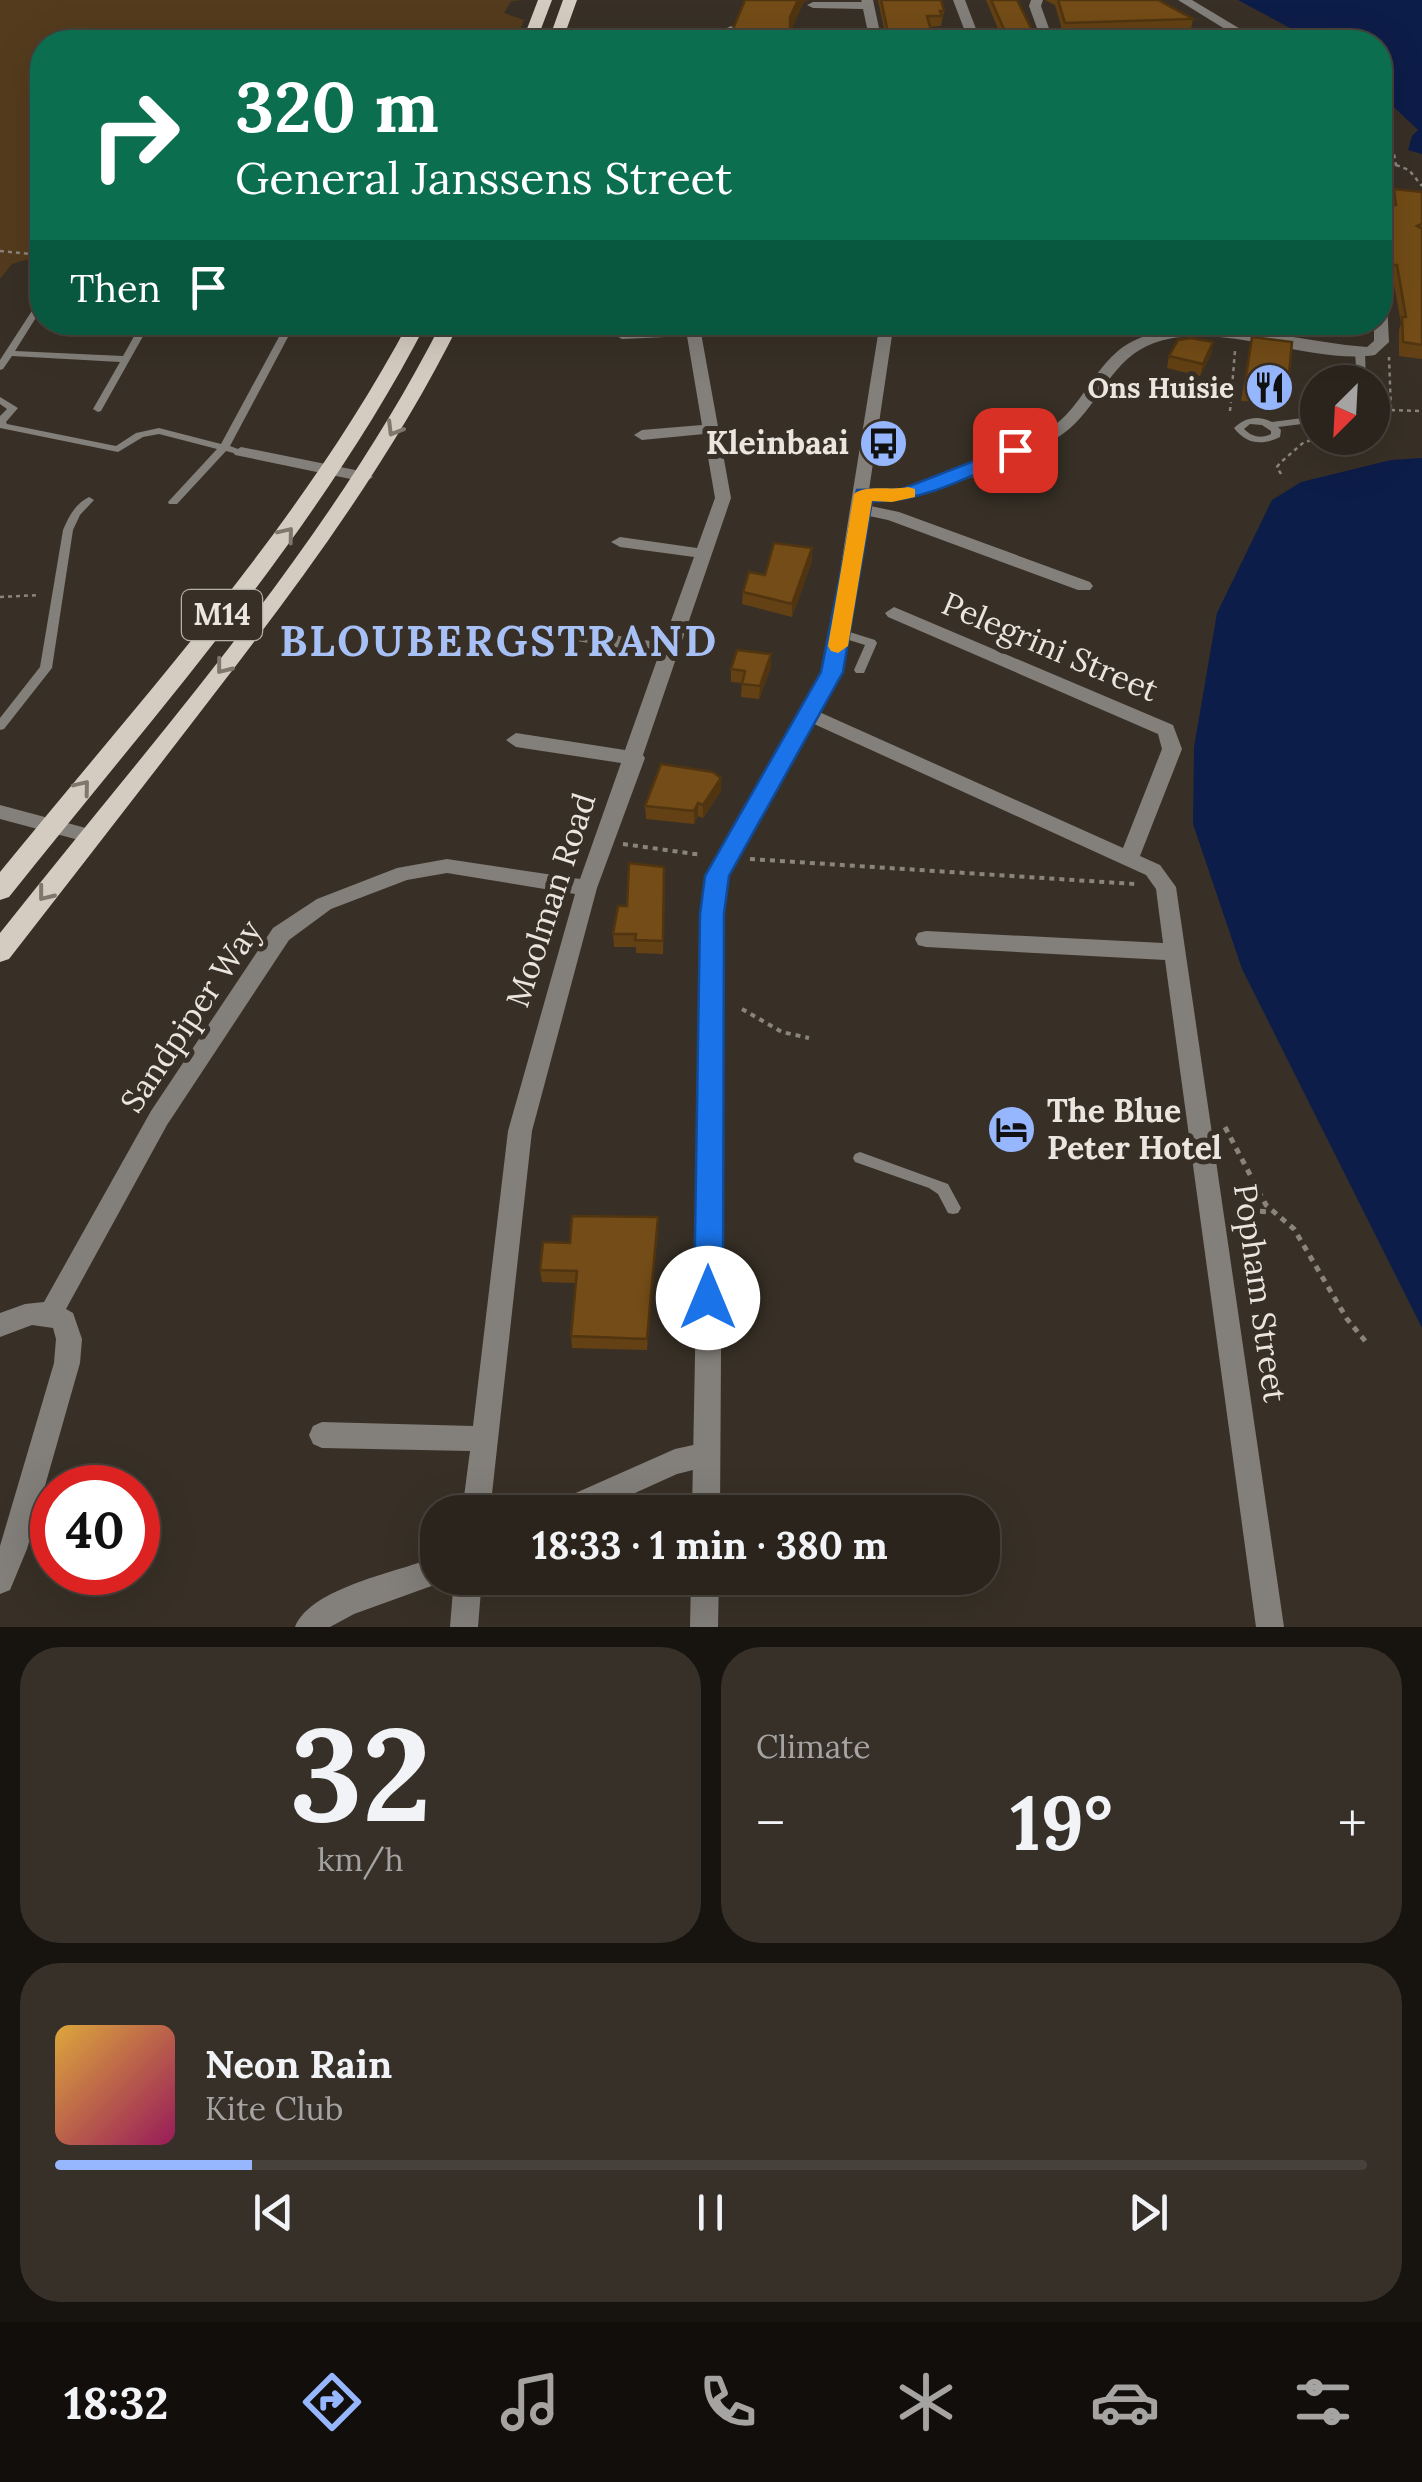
<!DOCTYPE html>
<html lang="en">
<head>
<meta charset="utf-8">
<style>
	body { margin:0; font-family:Lora,serif; background:#363029; color:#f1f3f6; height:100vh; display:flex; flex-direction:column; font-size:38px; white-space:nowrap }
	* { box-sizing:border-box; margin:0 }
	p { font-size:32px; color:#a5a4a3 }
	.icon { flex:none; width:55px; height:55px; fill:none; stroke:currentColor; stroke-width:2; stroke-linecap:round; stroke-linejoin:round }
	.map { position:relative; height:1627px; overflow:hidden }
	.panel { display:flex; flex-direction:column; gap:20px; padding:20px; background:#17140f; flex:1 }
	.panel>* { flex:none }
	.banner { position:absolute; left:30px; top:30px; width:1362px; height:305px; border-radius:40px; box-shadow:0 10px 40px #0002,0 0 0 2px #46413b; background:#0b6e4f; color:#fff; overflow:hidden }
	.needle { width:65px; rotate:204deg }
	.fabs { position:absolute; left:1300px; top:365px; display:grid; gap:20px }
	.fabs a { display:grid; place-items:center; width:90px; height:90px; border-radius:50%; background:#2a241c; box-shadow:0 10px 40px #0002,0 0 0 2px #46413b; font-size:50px }
	.speed { position:absolute; left:30px; top:1465px; display:flex; gap:20px; font-size:50px; font-weight:700; text-align:center }
	.speed>* { display:grid; place-content:center; width:130px; height:130px; border-radius:50%; background:#2a241c; box-shadow:0 10px 40px #0002,0 0 0 2px #46413b; line-height:1 }
	.speed .limit { border:15px solid #d22; background:#fff; color:#111 }
	.pin { position:absolute; display:grid; place-items:center; width:85px; height:85px; color:#fff; margin:-42px; border-radius:20px; box-shadow:0 5px 15px #0006 }
	.me { position:absolute; width:110px; margin:-55px; rotate:0deg; stroke-linejoin:round; filter:drop-shadow(0 0 8px #0008) }
	.turn { display:flex; align-items:center; gap:35px; height:210px; padding:0 40px; font-size:45px }
	.turn .icon { width:130px; height:130px; stroke-width:2.5 }
	.turn b { display:block; font-size:70px; line-height:85px }
	.then { display:flex; align-items:center; height:95px; padding:0 40px; background:#0003; gap:20px; font-size:38px }
	.big { font-size:75px; font-weight:800; line-height:1.1 }
	.panel .tile { flex:1; display:flex; flex-direction:column; justify-content:center; gap:15px; min-width:0; padding:0 35px; border-radius:40px; background:#363029 }
	.panel .dial { align-items:center; gap:0 }
	.dial b { font-size:130px; line-height:1 }
	.song { display:flex; align-items:center; gap:30px }
	.cover { width:120px; height:120px; border-radius:15px; background:linear-gradient(135deg,hsl(40 70% 55%),hsl(330 70% 35%)) }
	.played { height:10px; border-radius:5px; background:linear-gradient(90deg,#96b6fd 15%,#46413b 15%) }
	.keys { display:flex; justify-content:space-around; direction:ltr }
	.heat { display:flex; justify-content:space-between; align-items:center; font-size:55px; direction:ltr }
	.panel .tiles { flex:1; display:grid; gap:20px; grid-template-columns:1fr 1fr }
	.tile:last-child { grid-column:span 2 }
	.trip { position:absolute; left:420px; top:1495px; width:580px; height:100px; border-radius:40px; background:#2a241c; box-shadow:0 10px 40px #0002,0 0 0 2px #46413b; font-weight:800; line-height:100px; text-align:center }
	.dock { display:flex; height:160px; justify-content:space-around; align-items:center; background:#110e0b; color:#a5a4a3 }
	.dock .icon { width:70px; height:70px }
	.dock .active { color:#96b6fd }
	.dock b { font-size:45px; color:#f1f3f6 }
	.map>svg:first-child { display:block }
	.green { fill:#543b1d }
	.water { fill:#0d1d49 }
	.lines { fill:none; stroke-linecap:round; stroke-linejoin:round }
	.path-far2 { stroke:#8b847b; stroke-width:2.5; stroke-dasharray:4 4; stroke-linecap:butt }
	.path-far1 { stroke:#8b847b; stroke-width:4; stroke-dasharray:5 5; stroke-linecap:butt }
	.path { stroke:#8b847b; stroke-width:5; stroke-dasharray:6 6; stroke-linecap:butt }
	.service { fill:#837f7a; fill-rule:evenodd }
	.minor { fill:#837f7a; fill-rule:evenodd }
	.tertiary { fill:#837f7a; fill-rule:evenodd }
	.primary { fill:#d5ccc1; fill-rule:evenodd }
	.wall { fill:#634114 }
	.shaded-wall { fill:#503510 }
	.building { fill:#734c17; stroke:#503510; stroke-width:2.5 }
	.oneway { stroke:#7f766c }
	.route { fill:#1a73e8; stroke:#114b97; stroke-width:2.5 }
	.slow { fill:#f59e0b }
	.labels { text-anchor:middle; stroke-width:10; stroke-linejoin:round; paint-order:stroke }
	.far-poi-label { font-size:28px; font-weight:bold; fill:#ebe5df; stroke:#383026; text-anchor:end }
	.shield { fill:#383026; stroke:#b5afa8; stroke-width:2.5 }
	.shield-label { font-size:30px; font-weight:bold; fill:#ebe5df }
	.poi-label { font-size:32px; font-weight:bold; fill:#ebe5df; stroke:#383026; text-anchor:end }
	.street-label { font-size:32px; fill:#ebe5df; stroke:#383026 }
	.district-label { font-size:42px; font-weight:bold; letter-spacing:2.5px; fill:#a7c0f5; stroke:#383026 }
</style>
</head>
<body>
<div class="map">
<svg width="1422" height="1627" viewBox="0 0 1422 1627">
	<rect width="100%" height="100%" fill="#383026"/>
	<path class="green" d="M0,0H523L511,1L504,13L524,20L515,42H42V255L12,264L0,279Z"/>
	<path class="water" d="M1238,0H1422V154L1408,150L1412,136L1418,130L1380,94V42H1316Z
		M1422,458V1328L1242,969L1193,824L1194,747L1217,613L1272,500L1301,482L1391,460Z"/>
	<g class="lines">
		<path class="path-far2" d="M1380,135L1394,154L1396,165L1380,175
			M1396,165L1409,170L1422,186
			M1380,196L1392,197
			M0,251L42,255
			M1391,410L1422,411
			M1230,411L1235,351
			M1372,422L1391,410L1389,357
			M1281,474L1277,467L1280,463L1304,442L1322,438
			M0,597L40,595"/>
		<path class="path-far1" d="M1124,690L1134,679
			M623,844L702,855
			M750,859L1135,884
			M742,1009L782,1032L809,1038"/>
		<path class="path" d="M1225,1127L1266,1205L1294,1229L1347,1319L1366,1342
			M1236,1210L1272,1212"/>
		<path class="service" d="M731,26L735,28L730,42H723L727,28Z
			M42,299V308L15,351L123,356L142,322H151L101,411L98,412L93,409L120,362L12,356L3,369L0,370V360L39,300Z
			M287,322H296L230,446L246,452L241,455L226,451L177,504H169L168,502L217,449L159,434L143,437L118,452L0,428V416L7,409L0,404V397L18,408L6,422L7,424L116,446L136,433L159,428L221,444Z
			M1360,349L1365,352L1366,382H1357L1355,352Z
			M1318,416V422L1278,427L1281,430L1280,437C1262,446 1246,444 1234,428C1245,417 1258,415 1272,422ZM1250,424L1262,425L1271,431V434C1261,439 1252,437 1244,429Z
			M89,497L94,500L80,515L73,530L52,668L4,729L0,730V718L40,667L63,530C69,516 75,504 89,497Z
			M840,629L875,640L877,643L864,673H856L854,670L865,645L836,636L834,633L836,630Z
			M860,1152L948,1184L961,1208L958,1213L953,1214L948,1213L938,1194L929,1188L855,1162L853,1158L855,1154Z"/>
		<path class="minor" d="M861,0H873L882,42H870L863,9L813,8L807,5L813,2H862Z
			M1031,0H1043L1041,6L1052,37H1155L1161,41L1042,42L1029,6Z
			M1178,0H1192L1262,42H1248L1234,34L1190,40V36L1225,29Z
			M1380,298L1387,302L1389,342L1375,355C1310,365 1221,319 1154,343C1112,358 1100,403 1069,429C1040,455 887,518 855,494C864,487 872,490 883,490C919,489 954,473 986,459C1013,447 1045,437 1066,415C1085,395 1097,368 1119,350C1178,304 1297,343 1367,347L1374,341V322H1380Z
			M685,322H699L731,498L643,755L645,758L597,888L532,1131L490,1512H462L470,1451L322,1448L313,1444L309,1435L313,1426L322,1422L473,1426L508,1131L575,894L447,873L407,880L331,909L289,940L167,1125L66,1309L73,1313L82,1339L80,1363L27,1549L10,1590L0,1594V1546L54,1363L56,1339L53,1328L32,1325L0,1337V1313L25,1304L44,1302L151,1111L273,928L317,899L397,868L447,859L580,879L621,763L516,747L506,740L516,733L625,750L659,654L576,641L567,635L576,629L663,643L694,557L620,547L611,542L620,537L697,548L715,498L704,434L642,440L634,435L642,430L702,425L687,336L622,339L615,335L622,331L685,327Z
			M241,447L365,472L373,477L365,482L235,455L233,452Z
			M861,504L899,512L1090,582L1093,586L1090,590H1078L888,520L855,513V505Z
			M894,607L1173,725L1182,749L1140,856L1160,865L1176,887L1284,1627H1256L1165,960L926,947L918,945L915,939L918,933L926,931L1163,943L1156,889L1146,875L803,719L801,715L803,711H817L1123,848L1162,749L1158,734L888,617L885,613Z
			M0,805L97,831L100,836L90,843L0,819Z
			M707,1442L717,1446L720,1455L717,1464L677,1474L593,1512H549L553,1503L675,1449Z
			M438,1556V1578H449L448,1580L354,1614L330,1627H295C311,1587 399,1572 438,1556Z
			M454,1578H482L478,1627H450Z"/>
		<path class="tertiary" d="M953,0H965L981,42H969Z
			M880,322H894L843,665L832,692L734,861L724,891L720,1512H692L704,891L714,861L814,692L825,665Z
			M691,1578H719L718,1627H690Z"/>
		<path class="primary" d="M538,0H552L536,42H522Z
			M563,0H577L562,42H548Z
			M409,322H427C318,533 156,712 9,897L0,900V872C144,695 301,525 409,322Z
			M442,322H460C394,455 308,572 218,689C149,779 79,869 9,959L0,962V933C155,737 328,546 442,322Z"/>
	</g>
	<path class="wall" d="M878,0H941L944,11L941,26L930,27L931,42H887Z
		M986,0H1017L1037,40V42H1002V38Z
		M1045,0H1158L1193,19L1191,29L1063,33L1055,5Z
		M1394,189L1422,192V359L1399,356V330L1401,323L1393,279L1389,278L1382,233Z
		M953,322H990L989,331L953,327Z
		M1297,322H1359L1358,329L1325,325L1323,334L1297,331Z
		M1252,337L1288,384L1283,402L1241,401Z
		M1213,342L1211,354L1200,376L1167,368L1169,356Z
		M812,548V561L792,617L742,604L743,592L765,575Z
		M771,667L759,699L741,697L742,683L731,682V669Z
		M721,778V791L703,818L698,816L694,824L646,819L645,806Z
		M665,880L663,954L636,953V947H614L613,934L627,906Z
		M658,1229L647,1350L572,1348L571,1336L576,1283L542,1282L540,1270L570,1243Z"/>
	<path class="shaded-wall" d="M798,0H810L804,2L790,33V42H786L790,17Z
		M801,322H844L797,336V324Z
		M1213,342L1211,354L1200,376L1203,364Z
		M812,548V561L792,617V604Z
		M771,654V667L759,699L760,686Z
		M721,778V791L703,818V805Z
		M698,803V816L694,824V811Z
		M658,1217V1229L647,1350V1339Z"/>
	<path class="building" d="M745,0H798L790,17V33L786,42H722L731,34Z
		M881,0H941L944,11H940L942,16H927L932,34L931,42H890Z
		M991,0H1017L1037,40H1027L1029,42H1005L1003,36H1007Z
		M1058,0H1158L1193,19L1065,23Z
		M1215,30L1226,36L1241,32V42H1131L1129,35Z
		M1243,32L1252,35L1258,42H1246Z
		M1394,189L1422,192V224L1417,226L1422,229V345L1403,342L1402,317H1406L1397,265H1393L1386,220H1390L1389,205H1396Z
		M1252,337L1292,342L1288,384L1245,383Z
		M1191,338L1213,342L1203,364L1169,356L1178,340Z
		M774,543L812,548L792,604L743,592L749,572L765,575Z
		M737,650L771,654L760,686L742,684L745,671L731,669Z
		M661,764L713,772L721,778L703,805L698,803L694,811L645,806Z
		M629,863L664,867L663,941L635,940L636,934H613L618,906H627Z
		M572,1216L658,1217L647,1339L571,1336L577,1271L540,1270L543,1242L570,1243Z"/>
	<defs><path id="oneway-chevron" d="M-2-3.5L2.5 0L-2 3.5" fill="none" stroke-width="1.6" stroke-linecap="round" stroke-linejoin="round" transform="scale(2.5)"/></defs>
	<g class="oneway">
		<use href="#oneway-chevron" transform="translate(394 429) rotate(121)"/>
		<use href="#oneway-chevron" transform="translate(287 534) rotate(-51)"/>
		<use href="#oneway-chevron" transform="translate(223 667) rotate(128)"/>
		<use href="#oneway-chevron" transform="translate(83 787) rotate(-51)"/>
		<use href="#oneway-chevron" transform="translate(45 894) rotate(128)"/>
	</g>
	<path class="route" d="M1015,445L1021,447V454C975,473 922,504 872,501L843,672L729,876L724,914L723,1298L718,1307L708,1311L698,1307L694,1298L700,914L705,876L821,672L857,490L902,489Z"/>
	<path class="slow" d="M908,487L915,489V497L892,502L872,501L848,646L838,653L831,651L828,646L854,494C866,484 891,491 908,487Z"/>
	<defs>
		<symbol id="restaurant-disc" viewBox="-11 -11 22 22"><circle r="9.5" fill="#96b6fd" stroke="#383026"/><path d="M-5-6h1v4h1v-4h1v4h1v-4h1v5L-1.5 .5V6h-2V.5L-5-1ZM5-6V6H3V1.5H1.5Q1.5-4 5-6Z" fill="#111"/></symbol>
		<symbol id="bus-disc" viewBox="-11 -11 22 22"><circle r="9.5" fill="#96b6fd" stroke="#383026"/><path d="M-5-6H5V4H4V6H2V4H-2V6H-4V4H-5ZM-3.5-4V0h7V-4ZM-3.5 1.2v1.5H-2V1.2ZM2 1.2v1.5H3.5V1.2Z" fill="#111"/></symbol>
		<symbol id="hotel-disc" viewBox="-11 -11 22 22"><circle r="9.5" fill="#96b6fd" stroke="#383026"/><path d="M-6-4.5h1.5V1H6V5H4.5V3h-9V5H-6ZM-4 0a1.8 1.8 0 1 1 3.6 0ZM.5 0V-2.5h3Q6-2.5 6 0Z" fill="#111"/></symbol>
	</defs>
	<g fill-rule="evenodd">
		<use href="#restaurant-disc" x="1242" y="360" width="55" height="55"/>
		<use href="#bus-disc" x="856" y="416" width="55" height="55"/>
		<use href="#hotel-disc" x="984" y="1102" width="55" height="55"/>
	</g>
	<g class="labels">
		<g class="far-poi-label">
			<text x="1234" y="398">Ons Huisie</text>
		</g>
		<rect class="shield" x="182" y="590" width="80" height="50" rx="8"/>
		<g class="shield-label">
			<text x="222" y="625">M14</text>
		</g>
		<g class="poi-label">
			<text x="849" y="454">Kleinbaai</text>
			<text x="1047" y="1122" text-anchor="start">The Blue<tspan x="1047" dy="37">Peter Hotel</tspan></text>
		</g>
		<g class="street-label">
			<text transform="translate(1050 647) rotate(23)" y="11">Pelegrini Street</text>
			<text transform="translate(551 900) rotate(-72)" y="11">Moolman Road</text>
			<text transform="translate(191 1016) rotate(-56)" y="11">Sandpiper Way</text>
			<text transform="translate(1260 1293) rotate(82)" y="11">Popham Street</text>
		</g>
		<g class="district-label">
			<text x="499" y="656">BLOUBERGSTRAND</text>
		</g>
	</g>
</svg>
<div class="fabs">
<a><svg class="needle" viewBox="-14 -14 28 28"><path d="M0-13l5 13h-10z" fill="#e53935"/><path d="M0 13l5-13h-10z" fill="#a5a4a3"/></svg></a>
</div>
<div class="speed"><div class="limit">40</div></div>
<div class="pin" style="left:1015px;top:450px;background:#d93025"><svg class="icon" aria-label="arrive" viewBox="0 0 24 24"><path d="M6 21V4h12l-3 4 3 4H6"/></svg></div>
<svg class="me" style="left:708px;top:1298px" viewBox="-20 -20 40 40"><circle r="19" fill="#fff"/><path d="M0-13L10 11 0 6-10 11z" fill="#1a73e8"/></svg>
<div class="trip">18:33 · 1 min · 380 m</div>
<div class="banner">
<div class="turn"><svg class="icon" aria-label="right" viewBox="0 0 24 24"><path d="M7 20v-9h11M14 6l5 5-5 5"/></svg><div><b>320 m</b>General Janssens Street</div></div>
<div class="then">Then<svg class="icon" aria-label="arrive" viewBox="0 0 24 24"><path d="M6 21V4h12l-3 4 3 4H6"/></svg></div>
</div>
</div>
<section class="panel">
<div class="tiles">
<div class="tile dial"><b>32</b><p>km/h</p></div>
<div class="tile"><p>Climate</p>
<div class="heat"><a>−</a><b class="big">19°</b><a>+</a></div>
</div>
<div class="tile">
<div class="song"><i class="cover"></i><div><b>Neon Rain</b><p>Kite Club</p></div></div>
<div class="played"></div>
<div class="keys"><svg class="icon" aria-label="previous" viewBox="0 0 24 24"><path d="M18 5L8 12l10 7zM5 5v14"/></svg><svg class="icon" aria-label="pause" viewBox="0 0 24 24"><path d="M8 5v14M16 5v14"/></svg><svg class="icon" aria-label="next" viewBox="0 0 24 24"><path d="M6 5l10 7-10 7zM19 5v14"/></svg></div>
</div>
</div>
</section>
<nav class="dock">
<b>18:32</b>
<svg class="icon active" aria-label="directions" viewBox="0 0 24 24"><path d="M12 3l9 9-9 9-9-9zM9 14v-3h6M13 9l2 2-2 2"/></svg>
<svg class="icon" aria-label="music" viewBox="0 0 24 24"><path d="M9 18V5l10-2v13"/><circle cx="6" cy="18" r="3"/><circle cx="16" cy="16" r="3"/></svg>
<svg class="icon" aria-label="phone" viewBox="0 0 24 24"><path d="M5 4h4l2 5-3 2q2 4 5 5l2-3 5 2v4C11 20 4 13 5 4z"/></svg>
<svg class="icon" aria-label="climate" viewBox="0 0 24 24"><path d="M12 3v18M4 7l16 10M4 17L20 7"/></svg>
<svg class="icon" aria-label="car" viewBox="0 0 24 24"><path d="M5 17H2v-5l4-1 3-4h7l3 4 3 1v5h-3M9 17h6M6 11h13"/><circle cx="7" cy="17" r="2"/><circle cx="17" cy="17" r="2"/></svg>
<svg class="icon" aria-label="filters" viewBox="0 0 24 24"><path d="M4 7h16M4 17h16"/><circle cx="9" cy="7" r="2"/><circle cx="15" cy="17" r="2"/></svg>
</nav>
</body>
</html>
